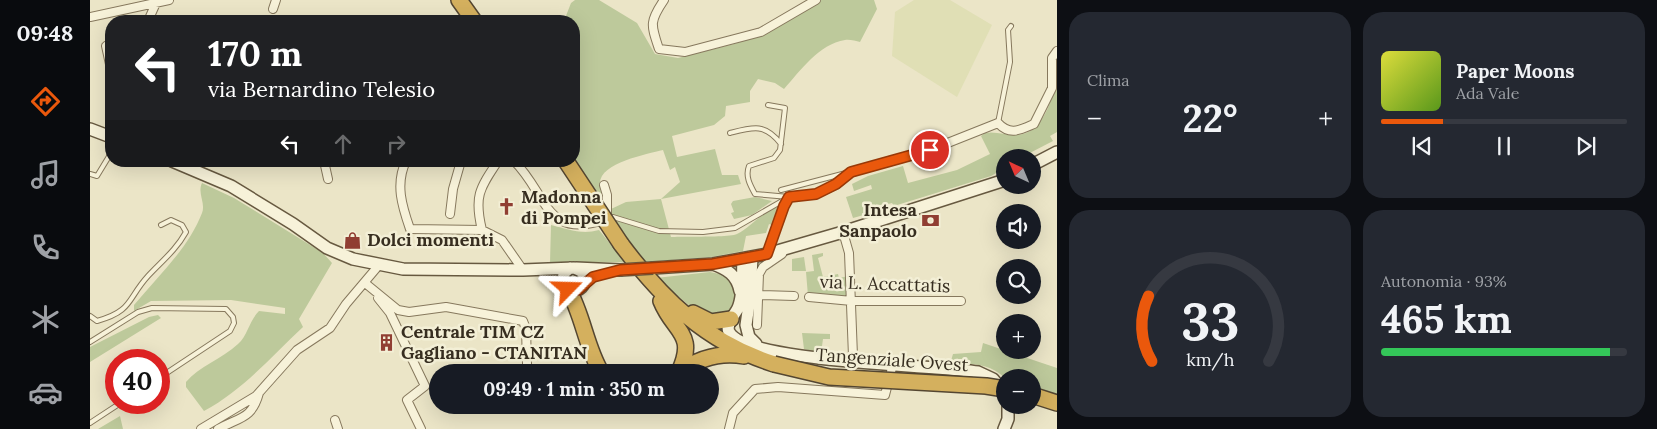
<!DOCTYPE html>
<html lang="it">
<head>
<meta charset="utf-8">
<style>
	body { margin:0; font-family:Lora,serif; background:#242831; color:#f1f3f6; height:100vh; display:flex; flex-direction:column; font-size:19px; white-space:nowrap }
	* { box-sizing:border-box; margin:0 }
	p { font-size:16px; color:#9ea1a6 }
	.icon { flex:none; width:28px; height:28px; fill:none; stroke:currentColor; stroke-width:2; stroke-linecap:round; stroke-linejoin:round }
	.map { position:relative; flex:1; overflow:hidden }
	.side { display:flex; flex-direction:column; gap:12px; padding:12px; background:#0d0f14; width:600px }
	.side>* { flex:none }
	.banner { position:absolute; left:15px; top:15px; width:475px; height:152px; border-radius:20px; box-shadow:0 5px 20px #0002; background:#202124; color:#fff; overflow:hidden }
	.needle { width:32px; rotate:316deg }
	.controls { position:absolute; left:906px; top:149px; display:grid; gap:10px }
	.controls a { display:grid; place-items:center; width:45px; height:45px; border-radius:50%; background:#171b24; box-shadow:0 5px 20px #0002; font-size:25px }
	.speed { position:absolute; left:15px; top:349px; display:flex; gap:10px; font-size:25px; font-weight:700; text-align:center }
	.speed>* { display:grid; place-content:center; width:65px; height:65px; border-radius:50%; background:#171b24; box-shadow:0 5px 20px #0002; line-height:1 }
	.speed .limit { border:8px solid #d22; background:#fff; color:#111 }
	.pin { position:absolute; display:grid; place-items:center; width:42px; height:42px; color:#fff; margin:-21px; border:2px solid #fff; border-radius:50%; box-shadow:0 1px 5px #0007 }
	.me { position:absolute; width:55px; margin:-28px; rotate:68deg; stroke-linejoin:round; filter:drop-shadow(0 0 4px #0008) }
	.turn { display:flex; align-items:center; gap:18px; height:105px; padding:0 20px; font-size:22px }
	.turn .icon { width:65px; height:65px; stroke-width:2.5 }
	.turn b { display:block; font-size:35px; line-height:42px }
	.lanes { display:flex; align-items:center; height:48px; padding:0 20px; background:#0003; justify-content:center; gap:25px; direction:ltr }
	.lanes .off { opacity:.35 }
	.big { font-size:38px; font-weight:700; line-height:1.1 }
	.side .tile { flex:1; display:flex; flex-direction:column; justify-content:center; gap:8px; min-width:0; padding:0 18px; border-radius:20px; background:#242831 }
	.side .dial { align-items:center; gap:0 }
	.dial svg { height:130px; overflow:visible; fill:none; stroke:#363941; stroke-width:7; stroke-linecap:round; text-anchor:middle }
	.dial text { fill:#f1f3f6; stroke:none }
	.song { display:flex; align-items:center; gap:15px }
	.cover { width:60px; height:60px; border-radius:8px; background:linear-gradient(135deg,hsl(60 70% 55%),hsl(90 70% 35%)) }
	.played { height:5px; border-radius:2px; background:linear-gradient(90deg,#ea580c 25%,#363941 25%) }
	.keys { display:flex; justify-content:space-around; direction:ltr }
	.heat { display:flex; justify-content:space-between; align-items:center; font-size:28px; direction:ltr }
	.charge { height:8px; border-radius:4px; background:linear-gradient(90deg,#34c759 93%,#363941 0) }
	.side .tiles { flex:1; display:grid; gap:12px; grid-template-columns:repeat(2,1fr) }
	.trip { position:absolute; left:339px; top:364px; width:290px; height:50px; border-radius:25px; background:#171b24; box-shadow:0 5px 20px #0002; font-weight:700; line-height:50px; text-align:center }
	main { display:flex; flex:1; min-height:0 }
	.tabs { display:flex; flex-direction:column; width:90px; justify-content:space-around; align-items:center; background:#090b0e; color:#9ea1a6 }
	.tabs .icon { width:35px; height:35px }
	.tabs .current { color:#ea580c }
	.tabs b { font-size:22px; color:#f1f3f6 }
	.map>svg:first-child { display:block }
	.farmland { fill:#e0dfb5 }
	.green { fill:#bdc99b }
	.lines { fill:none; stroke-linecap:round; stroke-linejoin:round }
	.lane-casing { stroke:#86785d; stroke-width:6 }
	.street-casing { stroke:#86785d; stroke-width:10 }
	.secondary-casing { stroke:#675940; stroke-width:14 }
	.highway-casing { stroke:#544631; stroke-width:18 }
	.lane { stroke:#f7f2d9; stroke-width:4 }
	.street { stroke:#f7f2d9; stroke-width:8 }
	.secondary { stroke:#f7f2d9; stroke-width:11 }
	.highway { stroke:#d4b05e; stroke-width:15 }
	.secondary-bridge-casing { stroke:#675940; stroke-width:14; stroke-linecap:butt }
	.highway-bridge-casing { stroke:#544631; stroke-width:18; stroke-linecap:butt }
	.secondary-bridge { stroke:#f7f2d9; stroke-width:11 }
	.highway-bridge { stroke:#d4b05e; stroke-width:15 }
	.route-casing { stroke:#983908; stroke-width:12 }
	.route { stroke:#ea580c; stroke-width:9 }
	.labels { text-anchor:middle; stroke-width:5; stroke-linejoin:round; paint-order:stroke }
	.poi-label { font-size:18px; font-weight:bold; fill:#372e20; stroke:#f3efd6; text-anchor:start }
	.street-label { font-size:18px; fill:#372e20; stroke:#f3efd6 }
</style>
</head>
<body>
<main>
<nav class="tabs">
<b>09:48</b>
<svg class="icon current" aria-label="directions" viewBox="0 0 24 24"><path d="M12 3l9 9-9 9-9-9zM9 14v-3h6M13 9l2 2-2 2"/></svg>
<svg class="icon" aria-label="music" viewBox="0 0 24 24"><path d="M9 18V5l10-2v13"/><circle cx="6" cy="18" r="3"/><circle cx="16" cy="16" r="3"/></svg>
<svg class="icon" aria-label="phone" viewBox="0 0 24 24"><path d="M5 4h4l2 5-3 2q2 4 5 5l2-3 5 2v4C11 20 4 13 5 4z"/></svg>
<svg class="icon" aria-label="climate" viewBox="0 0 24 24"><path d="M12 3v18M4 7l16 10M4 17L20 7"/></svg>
<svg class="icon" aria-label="car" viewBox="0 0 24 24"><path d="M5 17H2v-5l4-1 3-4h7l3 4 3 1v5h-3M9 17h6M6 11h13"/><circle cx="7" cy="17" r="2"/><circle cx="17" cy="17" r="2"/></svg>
</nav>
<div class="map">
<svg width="967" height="429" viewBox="0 0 967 429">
	<rect width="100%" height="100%" fill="#ebe5c7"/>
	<path class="farmland" d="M824,0H860L902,25L867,97L802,56L805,12Z"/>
	<path class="green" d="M485,0H509L547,23L565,54L588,58L644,44L671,35L731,0H784L787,9L770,42C766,41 759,39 755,40C729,44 710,71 694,89L685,83L668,79L660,91V102L636,106L635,116L624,125L582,136L587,157L625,149L632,175H648L651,184L571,199L581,237C594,236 637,238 647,234C661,228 674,208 689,207L684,226L679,224L676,233L656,236L653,251L621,257L555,262L519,217L521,209L536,202L571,199L590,182L585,167L580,170L573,150C557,154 510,163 510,183C509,192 516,199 513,210L484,161V21H474L481,3Z
		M967,76V132L960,136L963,141L932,157L915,158V168L901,176L804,206L802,203L794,205L795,209L763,218L756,197L782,189L781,185L764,191L762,184L778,176L813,166L818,183L867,170L900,154L891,136L895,133C905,131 915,135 926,135C953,135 963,98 967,76Z
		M112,183L144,198L233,253L242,263L209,319L213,327C181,357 153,390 114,411L96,387V382C109,366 132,359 148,344C158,335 159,321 169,311L195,314V308L141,300L61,301L44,311V305C68,276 98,249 112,213C116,203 107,193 112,183Z
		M665,197L682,201L662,215L644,219L641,213L644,212L641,204L643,201Z
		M461,225C478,229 491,235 509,230L535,262L460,263Z
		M733,253V256L728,258L733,277L748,274L749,278L759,276L760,298L718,296L716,272L724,271L722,255Z
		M714,257L716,271H702V259Z
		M620,272L639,276L648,296L638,314L612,316L566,278Z
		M68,315L71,318L0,362V347L59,317Z
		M712,333L740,334V339H733L731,353L714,349Z
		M893,343L967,368V397L943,389L942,378H915C899,363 882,363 860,364L863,354L891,352Z
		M30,416L33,429H8Z"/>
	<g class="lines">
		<defs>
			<path id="lane" d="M908,123L920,62L918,30L921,26
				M640,133C663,127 675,123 691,144
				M0,174L7,176L21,153
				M691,190L756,173
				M519,218L523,217L569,231L613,232L645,228L699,197L665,194C660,185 655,176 659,166L684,158L690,150L695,108L678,105
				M0,316L7,321C43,311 37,299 58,276C72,261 86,250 96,232L92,225L81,220L71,225
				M0,342L48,312L62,308L136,309L143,317L144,323L140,331L69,378
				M0,423L32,402"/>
			<path id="street" d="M574,0C559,22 561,25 569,49L595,52L671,32L726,0
				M183,9L186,0
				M0,17L79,0
				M58,21L66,3
				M21,43L16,46L21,69
				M234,161L238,179
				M316,161C305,184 312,206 320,229L392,230L412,240L433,270
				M424,161C458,194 454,241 517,219V195L514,185
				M360,214L363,189L371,161
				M392,230C384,197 389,189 408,161
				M753,232L759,253L763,356
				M677,254L694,206L699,197L726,194L746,185L761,172L840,150L908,123C920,136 930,130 944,124L962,88V58L967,51
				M275,283L308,310L319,312L356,307L433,321L436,329L437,364
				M668,295L704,296
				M719,297L762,301H871
				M288,298L300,313L335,386L317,400L331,429
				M667,325L669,274L673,267L692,254
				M245,420L248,429
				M111,429L166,396L207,350L240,328L256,304L289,265
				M128,429C150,417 162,419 169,393
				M639,429L643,413L665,389L688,387L795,395L803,364"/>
			<path id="secondary" d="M0,129L21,137
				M82,161L141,186L203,224L237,248L263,259L313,269L433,270L484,268L491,271L495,277C495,286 490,291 481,291L473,284L474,273L480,268
				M942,165L967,152
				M662,257L660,298L656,325L659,337L666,344
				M653,259C652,274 654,294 648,308C645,315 635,323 639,332C656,363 848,365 888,372L903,379L913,391
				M623,264C637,269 647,275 650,291
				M486,268L530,270
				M563,268L623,264L677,254L753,232L915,180
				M914,429L918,419V405"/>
			<path id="highway" d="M369,0L384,21
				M531,244C573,300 616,342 684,364
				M478,289C493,315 496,347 511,372
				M571,301C584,333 607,333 589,372
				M603,313L621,322L641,319
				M590,372C609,358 631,352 654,356
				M942,395L967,403"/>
		</defs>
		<use href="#lane" class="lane-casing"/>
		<use href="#street" class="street-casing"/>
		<use href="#secondary" class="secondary-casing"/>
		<use href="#highway" class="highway-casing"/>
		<use href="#lane" class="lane"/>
		<use href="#street" class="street"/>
		<use href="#secondary" class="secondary"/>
		<use href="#highway" class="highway"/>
		<defs>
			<path id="secondary-bridge" d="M530,270L563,268"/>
			<path id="highway-bridge" d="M476,161L531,244
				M684,364L739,377L896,386L915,389"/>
		</defs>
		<use href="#secondary-bridge" class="secondary-bridge-casing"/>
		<use href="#highway-bridge" class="highway-bridge-casing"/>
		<use href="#secondary-bridge" class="secondary-bridge"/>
		<use href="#highway-bridge" class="highway-bridge"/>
	</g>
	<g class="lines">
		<defs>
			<path id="route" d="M478,289L488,290L503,277L530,270L623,264L677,254L694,206L699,197L726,194L746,184L761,172L840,150"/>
		</defs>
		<use href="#route" class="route-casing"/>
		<use href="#route" class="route"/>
	</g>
	<defs>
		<symbol id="church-bare" viewBox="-9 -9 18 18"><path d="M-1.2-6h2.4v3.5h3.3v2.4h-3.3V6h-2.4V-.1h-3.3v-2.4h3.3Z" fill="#903e32" stroke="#f3efd6" stroke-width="2.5" paint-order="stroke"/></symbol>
		<symbol id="bank-bare" viewBox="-9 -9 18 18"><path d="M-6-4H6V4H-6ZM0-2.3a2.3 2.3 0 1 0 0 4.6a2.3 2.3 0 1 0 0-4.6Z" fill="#903e32" stroke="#f3efd6" stroke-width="2.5" paint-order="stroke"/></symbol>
		<symbol id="shop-bare" viewBox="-9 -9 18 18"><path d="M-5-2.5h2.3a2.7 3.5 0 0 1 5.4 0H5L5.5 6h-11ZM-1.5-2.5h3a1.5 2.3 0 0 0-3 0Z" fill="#903e32" stroke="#f3efd6" stroke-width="2.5" paint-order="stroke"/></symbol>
		<symbol id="building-bare" viewBox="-9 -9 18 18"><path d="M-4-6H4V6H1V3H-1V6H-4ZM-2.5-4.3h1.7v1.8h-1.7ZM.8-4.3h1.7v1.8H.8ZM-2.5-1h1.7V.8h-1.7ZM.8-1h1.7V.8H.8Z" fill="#903e32" stroke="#f3efd6" stroke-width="2.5" paint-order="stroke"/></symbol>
	</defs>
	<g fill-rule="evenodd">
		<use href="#church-bare" x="404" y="194" width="25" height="25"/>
		<use href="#bank-bare" x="828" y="208" width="25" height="25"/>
		<use href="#shop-bare" x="250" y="228" width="25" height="25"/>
		<use href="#building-bare" x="284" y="330" width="25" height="25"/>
	</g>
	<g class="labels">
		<g class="poi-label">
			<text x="431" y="203">Madonna<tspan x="431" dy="21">di Pompei</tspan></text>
			<text x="827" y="216" text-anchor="end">Intesa<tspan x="827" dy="21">Sanpaolo</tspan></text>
			<text x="277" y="246">Dolci momenti</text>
			<text x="311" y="338">Centrale TIM CZ<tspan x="311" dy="21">Gagliano - CTANITAN</tspan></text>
		</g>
		<g class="street-label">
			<text transform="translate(795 284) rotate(2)" y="6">via L. Accattatis</text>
			<text transform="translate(802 360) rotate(4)" y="6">Tangenziale Ovest</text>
		</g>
	</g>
</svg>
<div class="controls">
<a><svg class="needle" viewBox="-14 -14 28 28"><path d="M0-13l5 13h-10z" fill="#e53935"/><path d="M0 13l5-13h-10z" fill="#9ea1a6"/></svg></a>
<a><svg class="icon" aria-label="sound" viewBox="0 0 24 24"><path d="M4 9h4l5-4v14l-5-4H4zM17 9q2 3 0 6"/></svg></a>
<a><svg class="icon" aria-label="search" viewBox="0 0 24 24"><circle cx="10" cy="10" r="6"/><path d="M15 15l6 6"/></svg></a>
<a>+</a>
<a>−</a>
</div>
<div class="speed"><div class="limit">40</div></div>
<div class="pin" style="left:840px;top:150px;background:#d93025"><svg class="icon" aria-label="arrive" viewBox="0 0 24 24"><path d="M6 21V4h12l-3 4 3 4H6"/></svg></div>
<svg class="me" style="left:478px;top:289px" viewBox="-20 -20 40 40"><path d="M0-17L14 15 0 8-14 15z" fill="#ea580c" stroke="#fff" stroke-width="4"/></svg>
<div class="trip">09:49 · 1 min · 350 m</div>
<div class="banner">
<div class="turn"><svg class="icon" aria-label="left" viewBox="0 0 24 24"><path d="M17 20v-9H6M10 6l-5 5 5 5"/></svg><div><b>170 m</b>via Bernardino Telesio</div></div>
<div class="lanes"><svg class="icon" aria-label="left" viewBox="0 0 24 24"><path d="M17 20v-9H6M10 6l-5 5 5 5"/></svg><svg class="icon off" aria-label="ahead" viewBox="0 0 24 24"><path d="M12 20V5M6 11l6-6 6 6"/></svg><svg class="icon off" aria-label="right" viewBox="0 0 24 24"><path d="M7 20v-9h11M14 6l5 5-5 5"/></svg></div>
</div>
</div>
<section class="side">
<div class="tiles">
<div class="tile"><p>Clima</p>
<div class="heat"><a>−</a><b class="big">22°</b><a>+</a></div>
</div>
<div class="tile">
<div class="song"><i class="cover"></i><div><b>Paper Moons</b><p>Ada Vale</p></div></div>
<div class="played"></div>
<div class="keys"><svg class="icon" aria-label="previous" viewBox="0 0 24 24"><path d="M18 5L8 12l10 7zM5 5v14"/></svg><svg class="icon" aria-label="pause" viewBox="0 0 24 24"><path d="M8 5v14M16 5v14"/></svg><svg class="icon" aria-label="next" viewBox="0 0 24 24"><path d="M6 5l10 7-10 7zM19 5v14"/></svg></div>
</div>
<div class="tile dial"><svg viewBox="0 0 100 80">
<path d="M14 69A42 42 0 1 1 86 69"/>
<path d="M14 69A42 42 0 0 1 12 29" stroke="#ea580c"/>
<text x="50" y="56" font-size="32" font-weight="700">33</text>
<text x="50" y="72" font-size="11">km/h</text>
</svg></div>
<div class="tile"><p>Autonomia · 93%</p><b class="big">465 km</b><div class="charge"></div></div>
</div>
</section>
</main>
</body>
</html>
